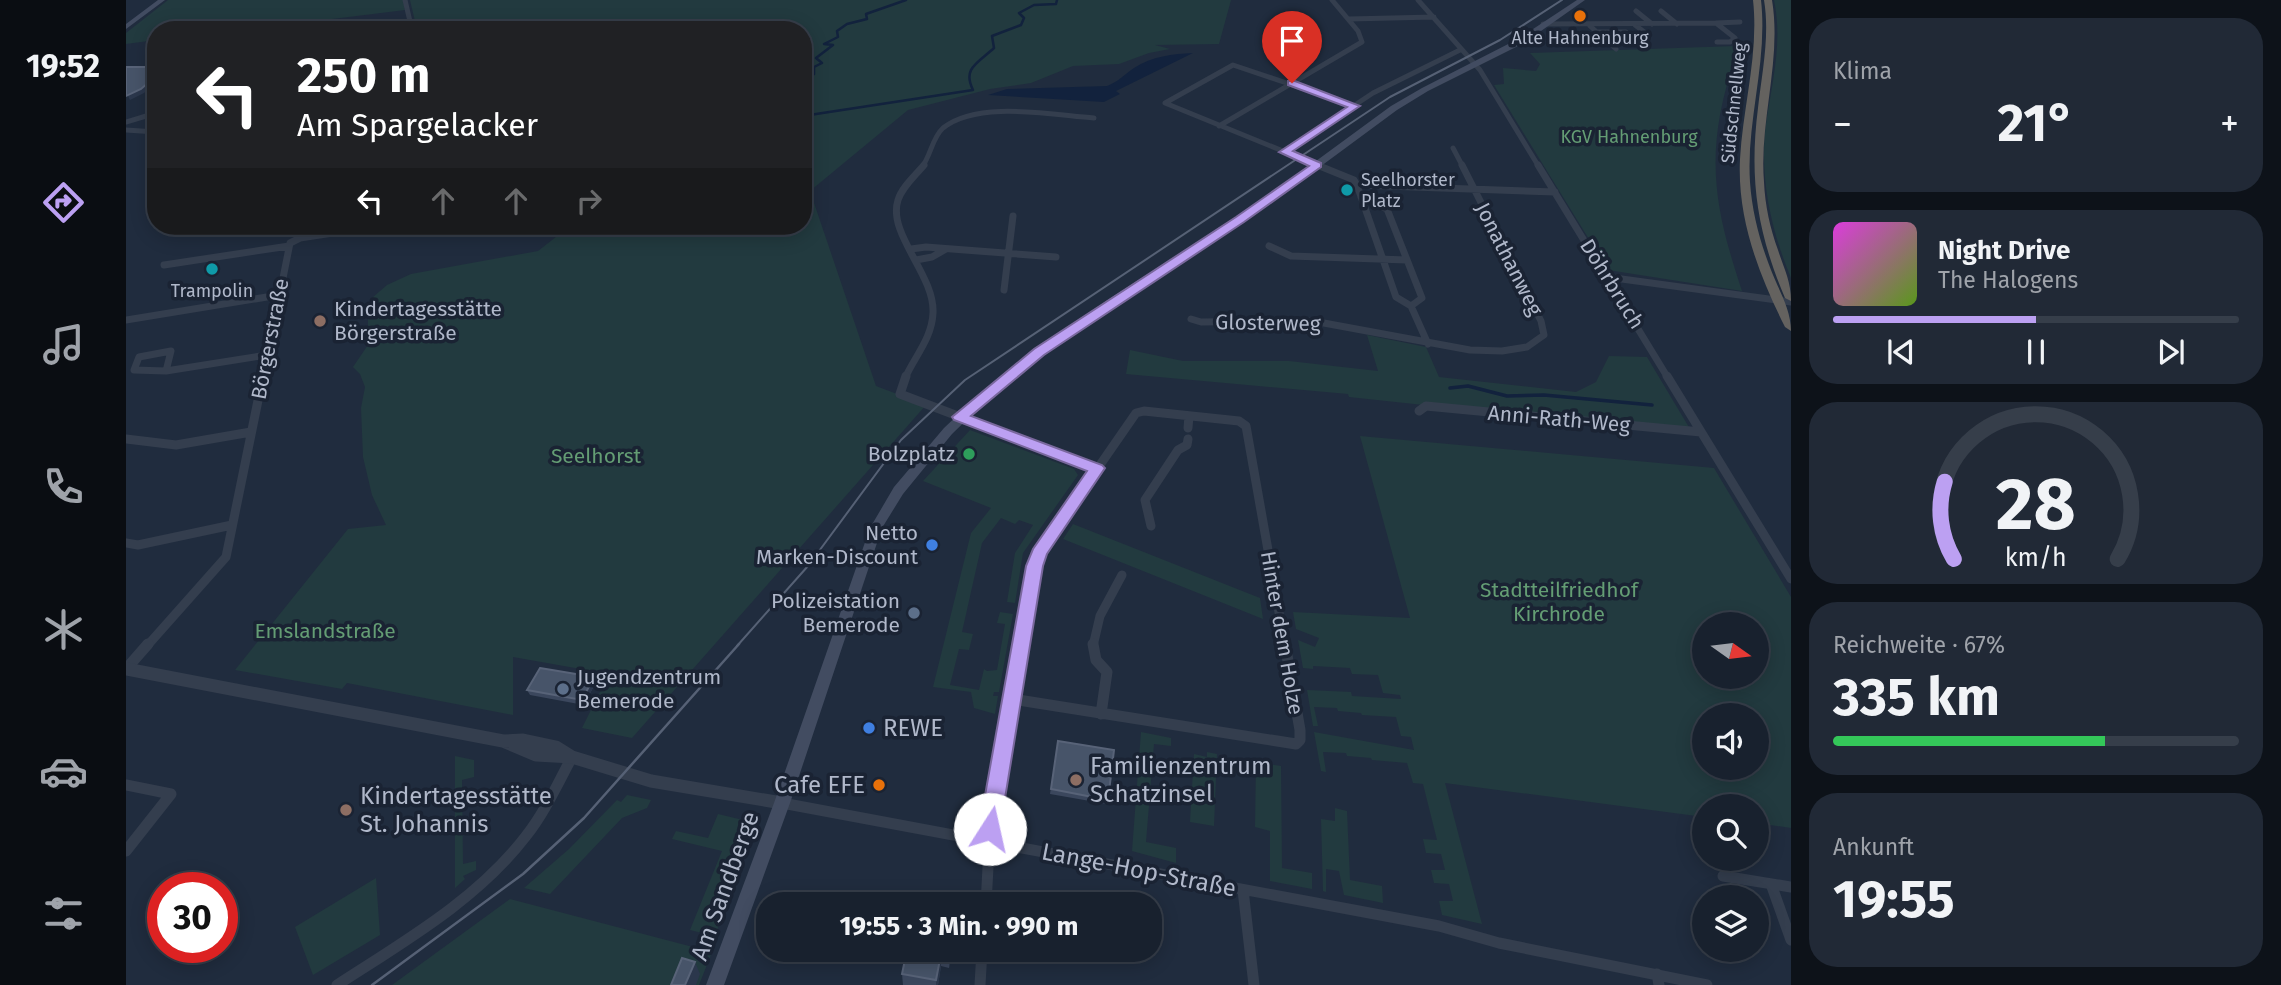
<!DOCTYPE html>
<html lang="de">
<head>
<meta charset="utf-8">
<style>
	body { margin:0; font-family:"Fira Sans",sans-serif; background:#212936; color:#f1f3f6; height:100vh; display:flex; flex-direction:column; font-size:26px; white-space:nowrap }
	* { box-sizing:border-box; margin:0 }
	p { font-size:23px; color:#9fa3aa }
	.icon { flex:none; width:38px; height:38px; fill:none; stroke:currentColor; stroke-width:2; stroke-linecap:round; stroke-linejoin:round }
	.map { position:relative; flex:1; overflow:hidden }
	.panel { display:flex; flex-direction:column; gap:18px; padding:18px; background:#0d1219; width:490px }
	.panel>* { flex:none }
	.hud { position:absolute; left:21px; top:21px; width:665px; height:214px; border-radius:28px; box-shadow:0 4px 18px #0003,0 0 0 2px #363e4a; background:#202124; color:#fff; overflow:hidden }
	.needle { width:46px; rotate:104deg }
	.fabs { position:absolute; left:1566px; top:612px; display:grid; gap:14px }
	.fabs a { display:grid; place-items:center; width:77px; height:77px; border-radius:50%; background:#18212e; box-shadow:0 4px 18px #0003,0 0 0 2px #363e4a; font-size:35px }
	.speed { position:absolute; left:21px; top:872px; display:flex; gap:14px; font-size:35px; font-weight:700; text-align:center }
	.speed>* { display:grid; place-content:center; width:91px; height:91px; border-radius:50%; background:#18212e; box-shadow:0 4px 18px #0003,0 0 0 2px #363e4a; line-height:1 }
	.speed .limit { border:10px solid #d22; background:#fff; color:#111 }
	.pin { position:absolute; display:grid; place-items:center; width:60px; height:60px; color:#fff; margin:-72px -30px; border-radius:50% 50% 50% 0; rotate:-45deg; box-shadow:0 0 7px #0007 }
	.pin .icon { rotate:45deg }
	.me { position:absolute; width:77px; margin:-38px; rotate:10deg; stroke-linejoin:round; filter:drop-shadow(0 0 5px #0008) }
	.turn { display:flex; align-items:center; gap:24px; height:147px; padding:0 35px; font-size:32px }
	.turn .icon { width:91px; height:91px; stroke-width:2.5 }
	.turn b { display:block; font-size:49px; line-height:60px }
	.lanes { display:flex; align-items:center; height:66px; padding:0 35px; background:#0003; justify-content:center; gap:35px; direction:ltr }
	.lanes .off { opacity:.35 }
	.big { font-size:52px; font-weight:700; line-height:1.1 }
	.panel .card { flex:1; display:flex; flex-direction:column; justify-content:center; gap:10px; min-width:0; padding:0 24px; border-radius:28px; background:#212936 }
	.panel .dial { align-items:center; gap:0 }
	.dial svg { height:182px; overflow:visible; fill:none; stroke:#363e4a; stroke-width:7; stroke-linecap:round; text-anchor:middle }
	.dial text { fill:#f1f3f6; stroke:none }
	.song { display:flex; align-items:center; gap:21px }
	.cover { width:84px; height:84px; border-radius:10px; background:linear-gradient(135deg,hsl(300 70% 55%),hsl(90 70% 35%)) }
	.played { height:7px; border-radius:4px; background:linear-gradient(90deg,#bca0f2 50%,#363e4a 50%) }
	.keys { display:flex; justify-content:space-around; direction:ltr }
	.heat { display:flex; justify-content:space-between; align-items:center; font-size:38px; direction:ltr }
	.charge { height:10px; border-radius:5px; background:linear-gradient(90deg,#34c759 67%,#363e4a 0) }
	.trip { position:absolute; left:630px; top:892px; width:406px; height:70px; border-radius:28px; background:#18212e; box-shadow:0 4px 18px #0003,0 0 0 2px #363e4a; font-weight:700; line-height:70px; text-align:center }
	main { display:flex; flex:1; min-height:0 }
	.tab-bar { display:flex; flex-direction:column; width:126px; justify-content:space-around; align-items:center; background:#0a0d12; color:#9fa3aa }
	.tab-bar .icon { width:49px; height:49px }
	.tab-bar .selected { color:#bca0f2 }
	.tab-bar b { font-size:32px; color:#f1f3f6 }
	.map>svg:first-child { display:block }
	.green { fill:#223a3f; fill-rule:evenodd }
	.water { fill:#12223d }
	.lines { fill:none; stroke-linecap:round; stroke-linejoin:round }
	.stream-far1 { stroke:#12223d; stroke-width:2.5 }
	.stream { stroke:#12223d; stroke-width:3.5 }
	.minor-far3 { stroke:#343e4e; stroke-width:5 }
	.minor-far2 { stroke:#343e4e; stroke-width:7 }
	.minor-far1 { stroke:#343e4e; stroke-width:9 }
	.minor { stroke:#343e4e; stroke-width:11 }
	.tertiary { stroke:#343e4e; stroke-width:13 }
	.secondary { fill:#424c61; fill-rule:evenodd }
	.trunk { fill:#64625f; fill-rule:evenodd }
	.tram-far1 { stroke:#566175; stroke-width:2 }
	.tram { stroke:#566175; stroke-width:2.5 }
	.wall { fill:#3b475d }
	.shaded-wall { fill:#2b374c }
	.building { fill:#475469; stroke:#586378; stroke-width:2 }
	.route { fill:#bca0f2; stroke:#7a689d; stroke-width:2 }
	.food-dot { fill:#e8710a; stroke:#1a2333; stroke-width:2.5 }
	.culture-dot { fill:#0f9aa8; stroke:#1a2333; stroke-width:2.5 }
	.education-dot { fill:#8d6e63; stroke:#1a2333; stroke-width:2.5 }
	.leisure-dot { fill:#2e9e5b; stroke:#1a2333; stroke-width:2.5 }
	.shop-dot { fill:#3f7fe0; stroke:#1a2333; stroke-width:2.5 }
	.service-dot { fill:#5c6f8a; stroke:#1a2333; stroke-width:2.5 }
	.labels { text-anchor:middle; stroke-width:7; stroke-linejoin:round; paint-order:stroke }
	.far-poi-label { font-size:18px; fill:#b0b8ca; stroke:#1a2333 }
	.far-street-label { font-size:18px; fill:#b0b8ca; stroke:#1a2333 }
	.far-park-label { font-size:18px; fill:#649d74; stroke:#1a2333 }
	.street-label { font-size:21px; fill:#b0b8ca; stroke:#1a2333 }
	.poi-label { font-size:21px; fill:#b0b8ca; stroke:#1a2333; text-anchor:end }
	.park-label { font-size:21px; fill:#649d74; stroke:#1a2333 }
	.near-poi-label { font-size:24px; fill:#b0b8ca; stroke:#1a2333; text-anchor:start }
	.near-street-label { font-size:24px; fill:#b0b8ca; stroke:#1a2333 }
</style>
</head>
<body>
<main>
<nav class="tab-bar">
<b>19:52</b>
<svg class="icon selected" aria-label="directions" viewBox="0 0 24 24"><path d="M12 3l9 9-9 9-9-9zM9 14v-3h6M13 9l2 2-2 2"/></svg>
<svg class="icon" aria-label="music" viewBox="0 0 24 24"><path d="M9 18V5l10-2v13"/><circle cx="6" cy="18" r="3"/><circle cx="16" cy="16" r="3"/></svg>
<svg class="icon" aria-label="phone" viewBox="0 0 24 24"><path d="M5 4h4l2 5-3 2q2 4 5 5l2-3 5 2v4C11 20 4 13 5 4z"/></svg>
<svg class="icon" aria-label="climate" viewBox="0 0 24 24"><path d="M12 3v18M4 7l16 10M4 17L20 7"/></svg>
<svg class="icon" aria-label="car" viewBox="0 0 24 24"><path d="M5 17H2v-5l4-1 3-4h7l3 4 3 1v5h-3M9 17h6M6 11h13"/><circle cx="7" cy="17" r="2"/><circle cx="17" cy="17" r="2"/></svg>
<svg class="icon" aria-label="filters" viewBox="0 0 24 24"><path d="M4 7h16M4 17h16"/><circle cx="9" cy="7" r="2"/><circle cx="15" cy="17" r="2"/></svg>
</nav>
<div class="map">
<svg width="1665" height="985" viewBox="0 0 1665 985">
	<rect width="100%" height="100%" fill="#202c3e"/>
	<path class="green" d="M42,0H277L279,10L117,30H30V40L0,44V33Z
		M284,0H1105L1093,44L1029,45L1044,49L1023,53L993,64L947,66L905,83L864,89L782,110L684,191L750,386L800,405L506,738L456,728L483,674L387,657V715L221,683L216,689L109,670L222,529L260,525L246,495L237,457L235,408L239,387L234,374L227,367L242,345V312L246,298L261,285L285,274L412,251L444,226H677V30H291Z
		M1648,0H1665V278C1645,230 1633,177 1640,124C1646,82 1657,42 1648,0Z
		M1610,46C1606,69 1598,92 1594,115C1582,180 1596,230 1616,291L1482,270L1368,85L1378,84L1377,68L1410,71L1414,64L1404,53Z
		M1241,335L1300,347L1313,377L1450,392L1470,382L1483,356L1521,357L1567,434L1223,397L1222,394L1000,374L1004,350L1057,361H1163L1252,371Z
		M844,430L948,469L952,475L897,553L889,603L881,602L889,553L907,525L893,520L889,524L875,518L856,543L836,632L847,634L843,650L833,649L824,685L853,690L858,669L861,671L871,670L879,624L871,623L874,612L887,614L873,692H868L867,696H872L869,714L848,708L845,692L807,687L845,533L865,508L797,481Z
		M1234,436L1588,468L1665,597V828L1631,823V807H1578V817L1319,783L1356,924L1316,915L1313,901H1327L1323,884L1308,883L1305,870H1319L1315,854L1300,853L1297,839L1311,840L1297,784L1287,783L1281,763L1246,760L1245,758L1221,756L1220,753L1197,752L1200,772L1195,771L1188,732L1288,750L1285,737L1275,736L1270,717L1236,715L1235,713L1212,711L1211,708L1188,707L1192,726H1187L1181,690L1225,692L1226,696L1275,699L1274,695L1257,693L1252,675L1226,674L1224,668L1187,666V669L1177,668L1172,640L1189,647L1193,638L1170,629L1167,612L1284,618ZM1578,625H1631V677H1578ZM1578,716H1631V768H1578Z
		M947,524L1134,598L1137,619L937,539Z
		M1015,732L1045,738V746L1028,744L1020,842L1050,848V863L1006,851Z
		M1081,752L1091,754L1088,826L1064,822L1068,754L1081,757Z
		M329,756L348,760V777L336,780L337,864L350,861V870L337,876L339,879L329,888Z
		M1130,762L1131,767L1142,769L1143,764L1155,766L1156,868L1186,873V889L1144,881V831L1129,827Z
		M501,795L525,800L521,808L496,818L424,894L398,888L443,849L491,800L495,802Z
		M1209,808L1221,811L1224,880L1256,886L1257,903L1218,895L1213,871L1200,869V892L1197,891L1195,819L1209,821Z
		M592,814L617,820L623,828L600,893L591,932L580,934L564,930L596,851L546,839L550,831L582,838Z
		M250,878L254,935L187,975L169,927Z
		M384,899L586,952L573,985H266Z"/>
	<path class="water" d="M1067,53L990,91L994,94L978,102L862,95L881,89L981,86C992,82 999,74 1008,68C1026,56 1047,54 1067,53Z"/>
	<g class="lines">
		<path class="stream-far1" d="M677,82L688,74V67L696,63L690,58L707,45L698,44L712,37L711,31L721,24L741,19L740,14L780,0
			M677,116L847,90C836,68 852,63 868,48L866,36L895,25L898,18L893,13L908,5L930,4L931,0"/>
		<path class="stream" d="M1324,388L1342,386L1381,396L1418,395L1526,405"/>
		<path class="minor-far3" d="M279,0L286,30
			M1292,0L1354,70L1413,167
			M1510,11L1526,24
			M1535,11L1551,24
			M1223,19L1308,17
			M1590,23L1614,22
			M1417,24L1590,23L1609,38L1604,42H1591
			M1509,25L1521,34
			M1464,26L1490,49
			M1471,32H1500
			M0,122L30,113
			M1093,126L1236,42L1232,31L1206,0
			M0,130L30,132
			M1327,148L1337,167
			M1158,152L1247,93L1334,50
			M796,167C805,155 806,138 817,128C852,100 926,115 968,118
			M1196,167L1039,103L1107,65L1229,106"/>
		<path class="minor-far2" d="M1191,165L1228,180L1231,185
			M1412,165L1542,378
			M1231,185L1429,192
			M1231,185L1270,297L1285,306L1302,344
			M1235,197L1261,209L1296,298L1285,306
			M265,226V231L298,226
			M1143,246L1165,256L1281,260
			M785,249L800,247L930,257
			M790,260L806,257L820,249
			M38,265L163,246
			M1481,277L1665,302
			M878,290L887,216
			M1065,319L1075,322L1187,321L1344,350L1376,351L1401,347L1418,335L1415,321L1336,165
			M0,320L153,295
			M45,351L40,371L8,370L13,357Z
			M40,371L141,355
			M137,378L164,243L174,238L253,226
			M779,378C789,356 806,338 807,313C809,275 761,234 772,200C776,187 789,176 798,165"/>
		<path class="minor-far1" d="M780,376L774,394L971,469
			M1541,376L1665,579
			M1293,411L1300,406L1575,432
			M1062,428L1063,416
			M0,439L50,445L125,432
			M1025,526L1019,500L1052,450L1061,445L1062,439
			M0,543L12,545L106,525
			M21,646L100,557L137,376
			M896,646L913,553L1010,413L1018,411L1113,421L1120,426L1159,646
			M967,646L974,616L996,575"/>
		<path class="minor" d="M896,644L886,699L1170,744L1174,740V730L1159,644
			M967,644L970,660L981,672L975,714
			M0,669L22,644
			M0,785L45,794L0,851
			M656,803L1313,926L1373,943L1581,985
			M1597,876L1665,887
			M1645,884L1665,940
			M1117,890L1128,985
			M860,905L864,829L886,699
			M1531,974L1533,985
			M211,985C277,942 351,900 400,836C419,812 432,783 446,757
			M854,985L856,950"/>
		<path class="tertiary" d="M0,669L377,741
			M397,740L430,747L446,757L410,755L377,741Z
			M446,757L525,781L656,803"/>
		<path class="secondary" d="M32,0H39L0,29V24Z
			M1451,0H1459L1398,43L1302,91L1271,110L1137,209L987,305L902,365L863,398L826,434L777,494L756,528L664,803L598,985H580L648,803L744,528L768,487L818,428L855,393L895,360L980,301L1130,205L1265,106L1296,88L1392,39Z"/>
		<path class="trunk" d="M1627,0H1635C1642,62 1620,121 1624,182C1626,212 1634,242 1645,270C1653,291 1665,309 1665,331L1659,327C1633,275 1611,219 1614,159C1617,105 1633,54 1627,0Z
			M1638,0H1646C1656,60 1633,121 1638,182C1639,205 1644,228 1652,250C1658,269 1665,281 1665,301L1659,298C1631,232 1623,179 1632,108C1636,72 1644,36 1638,0Z"/>
		<path class="tram-far1" d="M611,646L682,566L775,440L839,380L1264,97L1374,40L1436,0"/>
		<path class="tram" d="M246,985L397,874L458,818L613,644"/>
	</g>
	<path class="wall" d="M470,682L458,705L404,695L401,690Z
		M932,741L988,750L981,804L924,794Z
		M781,950H826L823,968L815,966L812,985H777L776,974Z"/>
	<path class="shaded-wall" d="M30,76V82L18,93L4,100L2,96Z
		M468,677L470,682L458,705L456,700Z
		M824,950H826L823,968V955Z
		M815,954V966L812,985H810V980Z
		M569,962L574,974L570,985H559Z"/>
	<path class="building" d="M0,67H30V76L15,89L0,96Z
		M414,668L468,677L456,700L401,690Z
		M932,741L988,750L982,800L925,789Z
		M781,950H824L823,955L815,954L810,980L776,974Z
		M556,958L569,962L559,985H545Z"/>
	<path class="route" d="M1162,81H1169L1234,106L1167,151L1195,163V167L1118,222L918,355L845,416L976,465L979,468L921,554L917,566L874,829L871,836L864,839L856,836L853,829L900,566L907,549L961,471L828,420L826,417L908,349L1110,217L1183,166L1153,152L1221,107L1162,85Z"/>
	<g class="food-dot">
		<circle cx="1454" cy="16" r="7"/>
		<circle cx="753" cy="785" r="7"/>
	</g>
	<g class="culture-dot">
		<circle cx="1221" cy="190" r="7"/>
		<circle cx="86" cy="269" r="7"/>
	</g>
	<g class="education-dot">
		<circle cx="194" cy="321" r="7"/>
		<circle cx="950" cy="780" r="7"/>
		<circle cx="220" cy="810" r="7"/>
	</g>
	<circle class="leisure-dot" cx="843" cy="454" r="7"/>
	<g class="shop-dot">
		<circle cx="806" cy="545" r="7"/>
		<circle cx="743" cy="728" r="7"/>
	</g>
	<g class="service-dot">
		<circle cx="788" cy="613" r="7"/>
		<circle cx="437" cy="689" r="7"/>
	</g>
	<g class="labels">
		<g class="far-poi-label">
			<text x="1454" y="44">Alte Hahnenburg</text>
			<text x="1235" y="186" text-anchor="start">Seelhorster<tspan x="1235" dy="21">Platz</tspan></text>
			<text x="86" y="297">Trampolin</text>
		</g>
		<g class="far-street-label">
			<text transform="translate(1608 103) rotate(-84)" y="6">Südschnellweg</text>
		</g>
		<g class="far-park-label">
			<text x="1503" y="143">KGV Hahnenburg</text>
		</g>
		<g class="street-label">
			<text transform="translate(1383 259) rotate(63)" y="7">Jonathanweg</text>
			<text transform="translate(1486 284) rotate(58)" y="7">Döhrbruch</text>
			<text transform="translate(1142 323) rotate(1)" y="7">Glosterweg</text>
			<text transform="translate(144 339) rotate(-79)" y="7">Börgerstraße</text>
			<text transform="translate(1433 419) rotate(5)" y="7">Anni-Rath-Weg</text>
			<text transform="translate(1156 633) rotate(80)" y="7">Hinter dem Holze</text>
		</g>
		<g class="poi-label">
			<text x="208" y="316" text-anchor="start">Kindertagesstätte<tspan x="208" dy="24">Börgerstraße</tspan></text>
			<text x="829" y="461">Bolzplatz</text>
			<text x="792" y="540">Netto<tspan x="792" dy="24">Marken-Discount</tspan></text>
			<text x="774" y="608">Polizeistation<tspan x="774" dy="24">Bemerode</tspan></text>
			<text x="451" y="684" text-anchor="start">Jugendzentrum<tspan x="451" dy="24">Bemerode</tspan></text>
		</g>
		<g class="park-label">
			<text x="470" y="463">Seelhorst</text>
			<text x="1433" y="597">Stadtteilfriedhof<tspan x="1433" dy="24">Kirchrode</tspan></text>
			<text x="199" y="638">Emslandstraße</text>
		</g>
		<g class="near-poi-label">
			<text x="757" y="736">REWE</text>
			<text x="964" y="774">Familienzentrum<tspan x="964" dy="28">Schatzinsel</tspan></text>
			<text x="739" y="793" text-anchor="end">Cafe EFE</text>
			<text x="234" y="804">Kindertagesstätte<tspan x="234" dy="28">St. Johannis</tspan></text>
		</g>
		<g class="near-street-label">
			<text transform="translate(1013 870) rotate(11)" y="8">Lange-Hop-Straße</text>
			<text transform="translate(599 886) rotate(-70)" y="8">Am Sandberge</text>
		</g>
	</g>
</svg>
<div class="fabs">
<a><svg class="needle" viewBox="-14 -14 28 28"><path d="M0-13l5 13h-10z" fill="#e53935"/><path d="M0 13l5-13h-10z" fill="#9fa3aa"/></svg></a>
<a><svg class="icon" aria-label="sound" viewBox="0 0 24 24"><path d="M4 9h4l5-4v14l-5-4H4zM17 9q2 3 0 6"/></svg></a>
<a><svg class="icon" aria-label="search" viewBox="0 0 24 24"><circle cx="10" cy="10" r="6"/><path d="M15 15l6 6"/></svg></a>
<a><svg class="icon" aria-label="layers" viewBox="0 0 24 24"><path d="M12 4l9 5-9 5-9-5zM3 14l9 5 9-5"/></svg></a>
</div>
<div class="speed"><div class="limit">30</div></div>
<div class="pin" style="left:1166px;top:83px;background:#d93025"><svg class="icon" aria-label="arrive" viewBox="0 0 24 24"><path d="M6 21V4h12l-3 4 3 4H6"/></svg></div>
<svg class="me" style="left:864px;top:829px" viewBox="-20 -20 40 40"><circle r="19" fill="#fff"/><path d="M0-13L10 11 0 6-10 11z" fill="#bca0f2"/></svg>
<div class="trip">19:55 · 3 Min. · 990 m</div>
<div class="hud">
<div class="turn"><svg class="icon" aria-label="left" viewBox="0 0 24 24"><path d="M17 20v-9H6M10 6l-5 5 5 5"/></svg><div><b>250 m</b>Am Spargelacker</div></div>
<div class="lanes"><svg class="icon" aria-label="left" viewBox="0 0 24 24"><path d="M17 20v-9H6M10 6l-5 5 5 5"/></svg><svg class="icon off" aria-label="ahead" viewBox="0 0 24 24"><path d="M12 20V5M6 11l6-6 6 6"/></svg><svg class="icon off" aria-label="ahead" viewBox="0 0 24 24"><path d="M12 20V5M6 11l6-6 6 6"/></svg><svg class="icon off" aria-label="right" viewBox="0 0 24 24"><path d="M7 20v-9h11M14 6l5 5-5 5"/></svg></div>
</div>
</div>
<section class="panel">
<div class="card"><p>Klima</p>
<div class="heat"><a>−</a><b class="big">21°</b><a>+</a></div>
</div>
<div class="card">
<div class="song"><i class="cover"></i><div><b>Night Drive</b><p>The Halogens</p></div></div>
<div class="played"></div>
<div class="keys"><svg class="icon" aria-label="previous" viewBox="0 0 24 24"><path d="M18 5L8 12l10 7zM5 5v14"/></svg><svg class="icon" aria-label="pause" viewBox="0 0 24 24"><path d="M8 5v14M16 5v14"/></svg><svg class="icon" aria-label="next" viewBox="0 0 24 24"><path d="M6 5l10 7-10 7zM19 5v14"/></svg></div>
</div>
<div class="card dial"><svg viewBox="0 0 100 80">
<path d="M14 69A42 42 0 1 1 86 69"/>
<path d="M14 69A42 42 0 0 1 10 35" stroke="#bca0f2"/>
<text x="50" y="56" font-size="32" font-weight="700">28</text>
<text x="50" y="72" font-size="11">km/h</text>
</svg></div>
<div class="card"><p>Reichweite · 67%</p><b class="big">335 km</b><div class="charge"></div></div>
<div class="card"><p>Ankunft</p><b class="big">19:55</b></div>
</section>
</main>
</body>
</html>
